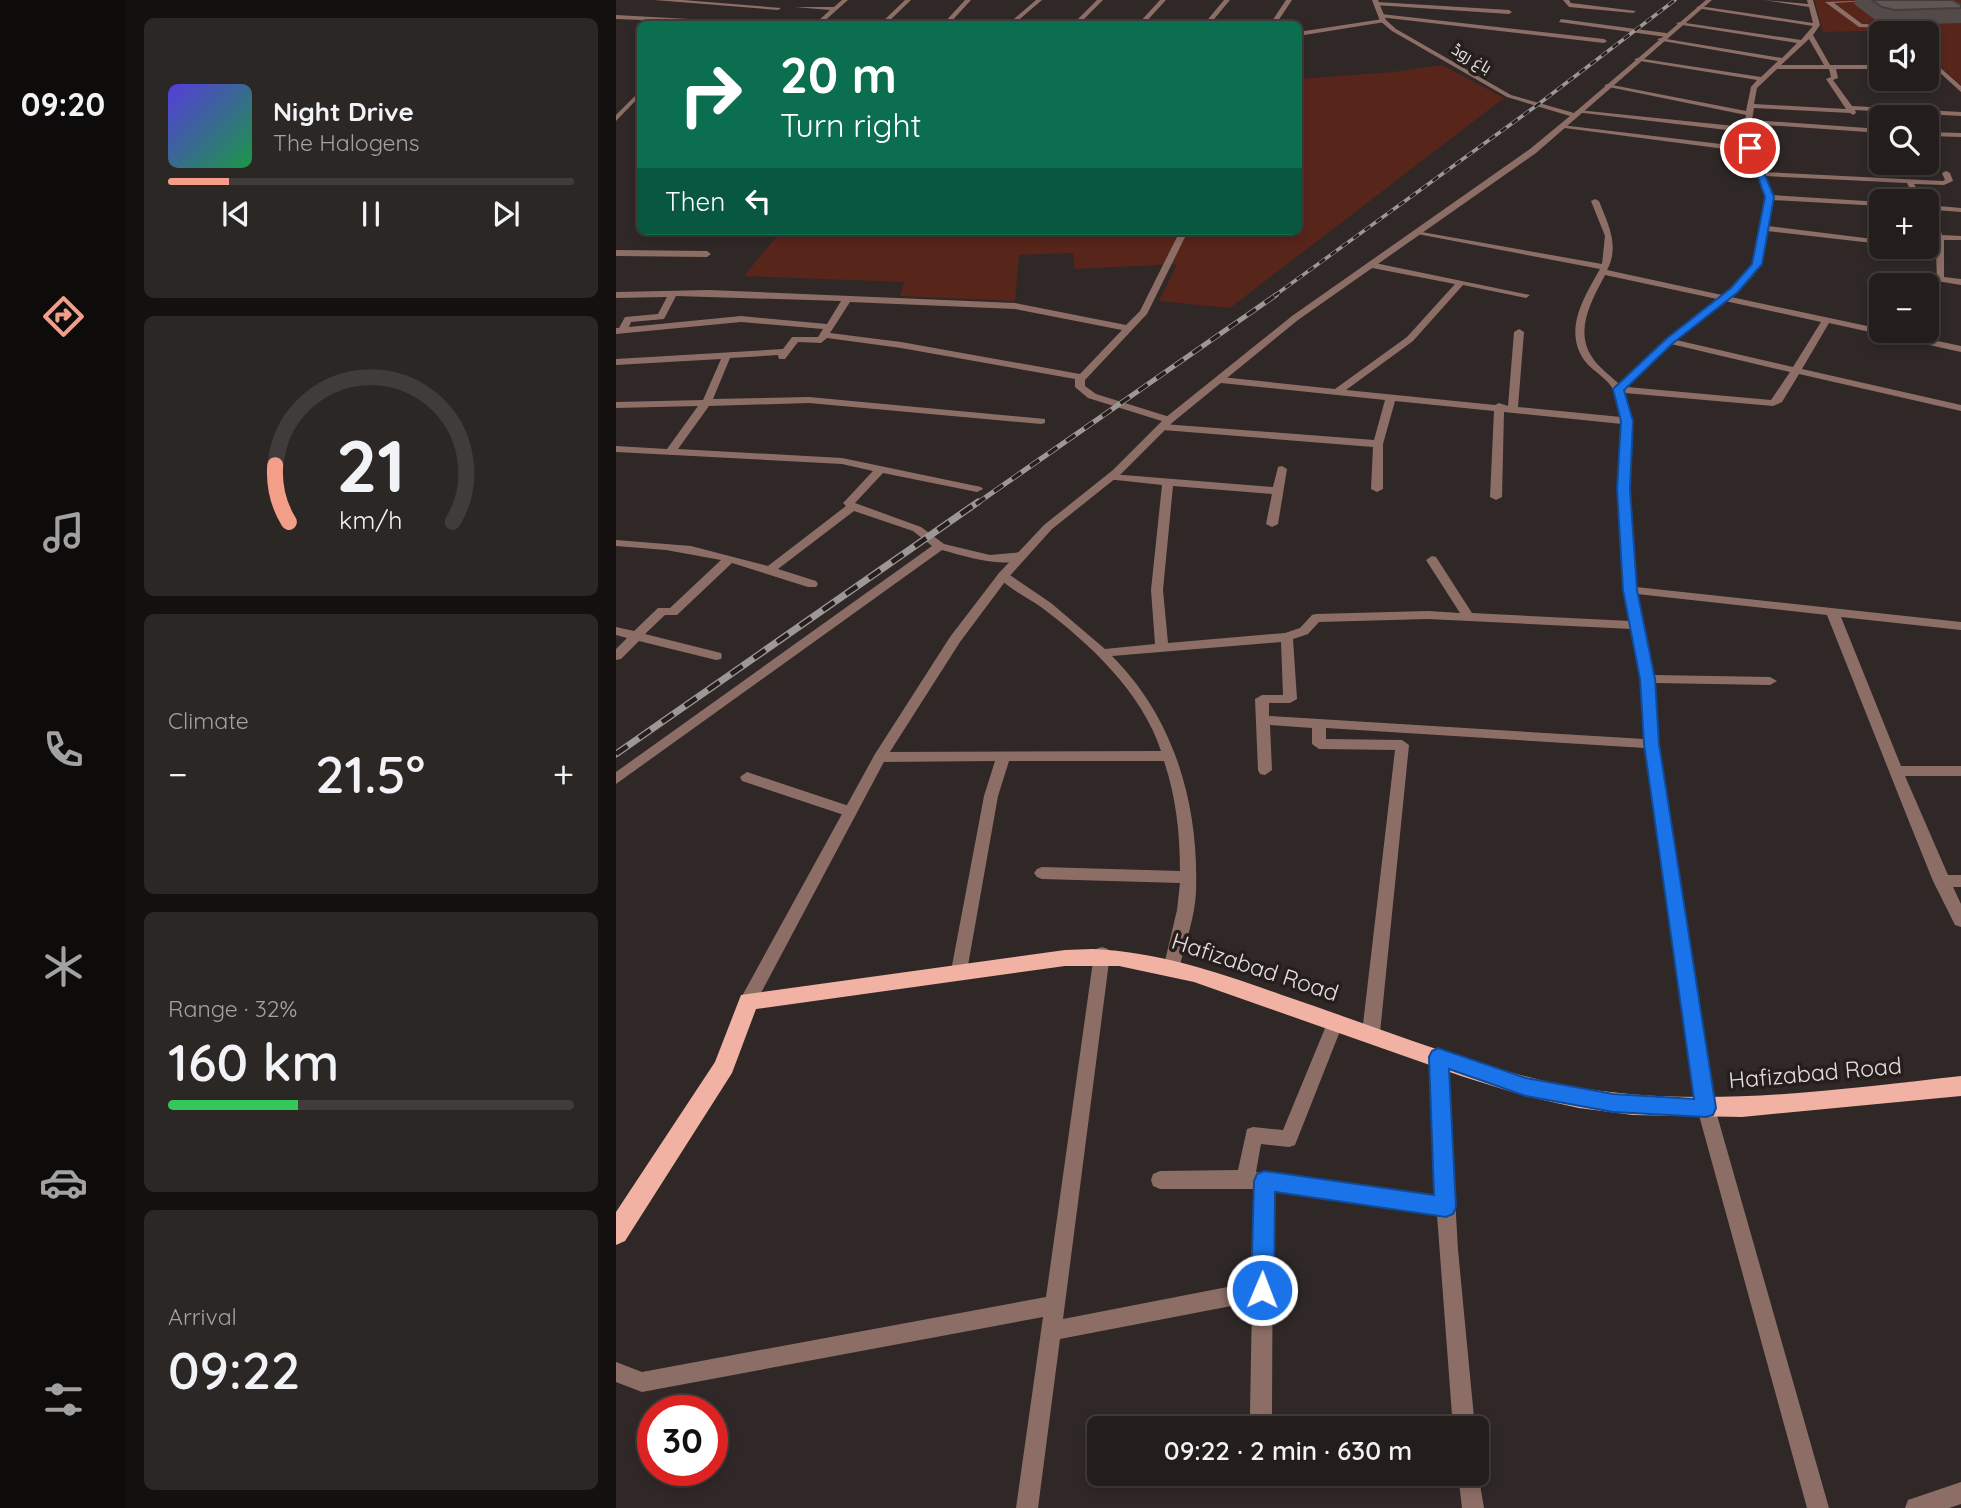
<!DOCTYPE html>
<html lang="en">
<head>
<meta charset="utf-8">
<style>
	body { margin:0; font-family:Quicksand,Cairo,sans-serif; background:#2b2725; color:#f1f3f6; height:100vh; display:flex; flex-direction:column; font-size:26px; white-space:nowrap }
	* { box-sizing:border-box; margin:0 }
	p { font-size:23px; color:#a3a2a3 }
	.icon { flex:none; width:38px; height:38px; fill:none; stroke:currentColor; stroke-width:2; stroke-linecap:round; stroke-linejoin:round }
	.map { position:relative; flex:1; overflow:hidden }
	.panel { display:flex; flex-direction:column; gap:18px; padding:18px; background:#13100f; width:490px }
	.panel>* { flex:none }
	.guide { position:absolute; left:21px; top:21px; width:665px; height:214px; border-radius:10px; box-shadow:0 4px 10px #0003,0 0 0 2px #403c3b; background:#0b6e4f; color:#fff; overflow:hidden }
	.tools { position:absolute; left:1253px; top:21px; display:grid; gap:14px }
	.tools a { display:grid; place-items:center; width:70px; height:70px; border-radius:10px; background:#231e1c; box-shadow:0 4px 10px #0003,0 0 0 2px #403c3b; font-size:35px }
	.speed { position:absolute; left:21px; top:1395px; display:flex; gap:14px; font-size:35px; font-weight:700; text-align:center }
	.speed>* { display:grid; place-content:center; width:91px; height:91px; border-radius:50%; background:#231e1c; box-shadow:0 4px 10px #0003,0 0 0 2px #403c3b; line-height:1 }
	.speed .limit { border:10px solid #d22; background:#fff; color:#111 }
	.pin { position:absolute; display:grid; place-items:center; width:60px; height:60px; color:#fff; margin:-30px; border:4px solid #fff; border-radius:50%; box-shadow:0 2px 7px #0007 }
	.me { position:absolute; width:77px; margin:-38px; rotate:1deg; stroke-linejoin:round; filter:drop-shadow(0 0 5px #0008) }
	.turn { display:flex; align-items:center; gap:24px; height:147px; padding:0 28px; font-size:32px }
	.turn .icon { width:91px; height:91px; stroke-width:2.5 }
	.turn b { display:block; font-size:49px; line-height:60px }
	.then { display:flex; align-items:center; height:66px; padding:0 28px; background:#0003; gap:14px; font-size:26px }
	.big { font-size:52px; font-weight:600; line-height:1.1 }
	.panel .tile { flex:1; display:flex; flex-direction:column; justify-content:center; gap:10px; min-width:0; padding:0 24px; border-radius:10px; background:#2b2725 }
	.panel .dial { align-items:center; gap:0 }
	.dial svg { height:182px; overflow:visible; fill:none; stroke:#403c3b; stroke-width:7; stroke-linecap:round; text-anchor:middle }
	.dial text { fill:#f1f3f6; stroke:none }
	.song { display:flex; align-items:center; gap:21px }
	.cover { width:84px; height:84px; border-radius:10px; background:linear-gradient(135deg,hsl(250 70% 55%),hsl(140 70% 35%)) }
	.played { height:7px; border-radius:4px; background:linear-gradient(90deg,#f49e8a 15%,#403c3b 15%) }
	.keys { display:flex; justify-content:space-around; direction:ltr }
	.heat { display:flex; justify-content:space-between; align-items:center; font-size:38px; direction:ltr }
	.charge { height:10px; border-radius:5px; background:linear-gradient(90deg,#34c759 32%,#403c3b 0) }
	.trip { position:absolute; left:471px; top:1416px; width:402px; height:70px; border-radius:10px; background:#231e1c; box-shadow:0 4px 10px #0003,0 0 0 2px #403c3b; font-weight:600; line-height:70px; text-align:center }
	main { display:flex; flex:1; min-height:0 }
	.menu { display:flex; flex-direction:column; width:126px; justify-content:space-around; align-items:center; background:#0e0c0b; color:#a3a2a3 }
	.menu .icon { width:49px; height:49px }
	.menu .selected { color:#f49e8a }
	.menu b { font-size:32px; color:#f1f3f6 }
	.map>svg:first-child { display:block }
	.green { fill:#58251a }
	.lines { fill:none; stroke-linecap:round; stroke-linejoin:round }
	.service { fill:#8d6e67; fill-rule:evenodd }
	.minor { fill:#8d6e67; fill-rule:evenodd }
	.tertiary { fill:#8d6e67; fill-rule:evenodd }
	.primary { fill:#f1b1a3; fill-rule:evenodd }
	.rail-far2-casing { stroke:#9d9795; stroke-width:3.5 }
	.rail-far1-casing { stroke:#9d9795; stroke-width:5 }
	.rail-casing { stroke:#9d9795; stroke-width:7 }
	.rail-far2 { stroke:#261e1d; stroke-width:2.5; stroke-dasharray:7; stroke-linecap:butt }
	.rail-far1 { stroke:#261e1d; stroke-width:3.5; stroke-dasharray:11; stroke-linecap:butt }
	.rail { stroke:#261e1d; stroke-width:4.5; stroke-dasharray:14; stroke-linecap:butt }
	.wall { fill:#534b49 }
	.building { fill:#605755; stroke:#433d3c; stroke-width:2 }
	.route { fill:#1a73e8; stroke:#114b97; stroke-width:2 }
	.labels { text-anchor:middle; stroke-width:7; stroke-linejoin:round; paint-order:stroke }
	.far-street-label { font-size:16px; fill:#e5e0df; stroke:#261e1d }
	.near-street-label { font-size:23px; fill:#e5e0df; stroke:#261e1d }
</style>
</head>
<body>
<main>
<nav class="menu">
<b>09:20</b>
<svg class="icon selected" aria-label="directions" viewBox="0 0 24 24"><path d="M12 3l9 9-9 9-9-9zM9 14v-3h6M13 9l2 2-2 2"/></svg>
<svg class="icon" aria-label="music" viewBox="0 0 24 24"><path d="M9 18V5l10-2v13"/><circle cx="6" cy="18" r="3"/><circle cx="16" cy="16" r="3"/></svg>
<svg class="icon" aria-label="phone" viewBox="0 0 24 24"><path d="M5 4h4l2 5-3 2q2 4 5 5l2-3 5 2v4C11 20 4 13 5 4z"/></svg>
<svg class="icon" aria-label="climate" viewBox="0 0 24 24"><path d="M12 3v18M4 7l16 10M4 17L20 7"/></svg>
<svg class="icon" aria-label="car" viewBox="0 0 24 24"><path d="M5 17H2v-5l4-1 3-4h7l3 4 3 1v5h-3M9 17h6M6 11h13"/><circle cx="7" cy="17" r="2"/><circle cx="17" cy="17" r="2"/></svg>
<svg class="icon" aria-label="filters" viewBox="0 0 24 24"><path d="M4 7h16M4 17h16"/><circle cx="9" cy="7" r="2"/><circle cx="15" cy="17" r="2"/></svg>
</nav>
<section class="panel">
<div class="tile">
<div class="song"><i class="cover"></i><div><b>Night Drive</b><p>The Halogens</p></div></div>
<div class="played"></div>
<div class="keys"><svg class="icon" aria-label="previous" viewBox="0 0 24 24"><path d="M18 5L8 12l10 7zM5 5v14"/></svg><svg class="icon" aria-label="pause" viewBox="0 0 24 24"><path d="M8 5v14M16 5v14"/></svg><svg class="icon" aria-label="next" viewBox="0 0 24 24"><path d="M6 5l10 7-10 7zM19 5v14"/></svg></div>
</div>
<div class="tile dial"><svg viewBox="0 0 100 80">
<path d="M14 69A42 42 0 1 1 86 69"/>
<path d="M14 69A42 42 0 0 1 8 44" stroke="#f49e8a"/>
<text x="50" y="56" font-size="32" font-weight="700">21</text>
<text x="50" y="72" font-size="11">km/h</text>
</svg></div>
<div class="tile"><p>Climate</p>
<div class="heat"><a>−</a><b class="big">21.5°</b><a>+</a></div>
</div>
<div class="tile"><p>Range · 32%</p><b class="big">160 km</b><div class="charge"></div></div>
<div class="tile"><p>Arrival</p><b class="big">09:22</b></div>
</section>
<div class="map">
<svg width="1345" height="1508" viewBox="0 0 1345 1508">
	<rect width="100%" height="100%" fill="#2f2826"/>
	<path class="green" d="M1199,0H1345V85L1311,55V33H1287L1283,30L1207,32Z
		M826,65L888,98L614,308L543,301L561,264L459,269L457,253L403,255L399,301L284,296L288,282L128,276L161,236L138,234L141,231H682L683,79L777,72Z"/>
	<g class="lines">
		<path class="service" d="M1264,0L1218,3L1246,24L1272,25L1274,28L1243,27L1209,2Z"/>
		<path class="minor" d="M38,0H67L165,8L162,10Z
			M226,0H232L205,24H199L214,10L179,7H218Z
			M289,0H295L270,24H264Z
			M349,0H355L333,24H327Z
			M420,0H426L398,24H392Z
			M481,0H487L463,24H457Z
			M544,0H550L528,24H522Z
			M608,0H614L594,24H588Z
			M670,0H676L660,24H654Z
			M947,0H953L955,3L1020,11L1017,13L953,7Z
			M1148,0L1192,4L1191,0H1197L1204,25L1197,35L1214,65H1265V69H1220L1222,78L1217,80L1236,106L1345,112V116L1239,110L1240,113L1237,115L1234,113L1138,108L1136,120L1265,129V133L1135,124L1138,148L1147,172L1327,181L1329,180L1326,173L1330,171L1334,173L1337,181L1328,185L1298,184L1308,201H1300L1291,183L1149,176L1156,195L1265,202V206L1156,200L1152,226L1265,240V244L1151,231C1145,267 1144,273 1115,297L1345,346V352L1213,323L1186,369L1345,405V411L1183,374L1166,402L1157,406L1009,393L1016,421L1013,489L1020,587L1345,622V630L1225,617L1285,766H1345V776H1289L1332,875H1345V887H1337L1345,904V927L1339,925L1317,881L1294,824L1211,615L1021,594L1038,675L1154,677L1161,681L1154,685L1039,683L1042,744L1099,1108L1213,1508H1191L1081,1108L1029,748L710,728V739L786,740L793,745L764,1033L761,1038L755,1040L749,1038L746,1033L779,750L703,749L696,744V728L654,725L656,770L649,775L644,774L642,770L639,699L646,695H667L665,642L496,656C559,719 583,805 580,892C579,916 570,941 564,965L562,970L556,972L550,970L548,965L561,910L564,883L426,879L421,877L418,873L421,869L426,867L564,871C564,833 560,797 548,761H393L382,796L351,971L349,976L343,978L337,976L335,971L368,796L379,761L264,762L257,757L264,752L545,751C526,692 473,643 425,607C411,597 393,589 381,576L383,573H391L435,603L489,649L539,644L535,590L546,485L491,479V475L495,474L657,487L662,467L666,466L671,469L662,524L656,527L650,524L656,494L557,486L547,590L552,643L669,633L684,628L696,615L700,614L812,611L844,613L810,560L816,556L820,557L856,613L1014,621C1001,556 1001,489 1006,424L888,412L886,497L880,500L874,497L878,411L779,401L767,444V489L761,492L755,489L757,447L547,430L542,427L547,424L758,440L769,400L605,383L600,380L605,377L719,389L791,337L839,284L751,267L750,265L754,262L914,295L910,298L847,285L797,341L730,390L879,405L883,403L892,406L898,332L903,329L908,332L902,407L1005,417C1003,409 1002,398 998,391C992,378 976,371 968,360C947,329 969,296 984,269L796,233L800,231L986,264L989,236L975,201L979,199L983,201C992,224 1004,246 991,270L1106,295L1126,279L1137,264L1149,197L1132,152L941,127L945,125L1130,147L1128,132L959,112L962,110L1128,127L1130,115L988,86L991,84L1130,111L1135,87L1141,80L1018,60L1021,58L1145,77L1162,61L1041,40L1044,38L1166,58L1181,43L1060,24L1063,22L1185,40L1197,26L1080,8L1083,6L1197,23L1193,7ZM1193,39L1208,65H1165ZM1161,69H1213L1215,77L1210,79L1230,109L1138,104L1141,88ZM989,275L1101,299L1050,339L1003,384C994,375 982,367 976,357C958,330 976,300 989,275ZM1109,301L1205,322L1177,367L1060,340ZM1055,344L1174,372L1155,400L1011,387ZM812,619L1016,629L1025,679L1028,739L653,716V703H674L681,699L677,639L692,634L703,622Z
			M761,2L893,10L896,12L893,14L759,5Z
			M765,14L988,39L991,41L988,43L763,17Z
			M0,15L128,22L131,24L0,19Z
			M767,19L769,22L682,36V32Z
			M945,19L1050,33L1053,35L1050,37L943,22Z
			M1311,56L1345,86V92L1311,61Z
			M24,91V96L0,121V115Z
			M1311,132L1345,133V137L1311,136Z
			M1311,205L1345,208V212L1319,210L1326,235L1345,236V240H1328V277L1345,279V285L1321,281L1320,251L1300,247L1320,246Z
			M564,231H572L531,314L469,380V386L480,394L557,418V422H549L472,398L459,387V379L285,348L211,338L205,343L182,342L169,359H163L162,355L114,358L97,399L193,397L429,419V423L425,424L193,403L93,406L62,449L226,458L365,487L367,489L361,492L267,473L239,503L305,527L328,544L374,555L406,552L412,556C391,571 349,556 326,550L0,784V772L316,546L297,531L238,511L162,569L200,581L202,584L200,587H192L116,563L61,615H49L29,634L105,653L106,656L105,659L100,660L23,641L5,659L0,660V649L11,638L0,635V627L18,631L42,608H54L105,560L50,550L0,546V540L75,546L152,566L230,506L227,503L229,501L257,471L226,464L0,452V446L51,449L82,406L0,408V402L87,400L105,359L0,365V359L167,349L176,337H202L207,329L125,322L0,334V328H3L9,317L42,314L51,297L0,298V292L93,290L399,303L510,325L524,311ZM60,296L225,301L211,324L125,316L13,327L15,322L48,319ZM234,302L399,309L506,330L464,374L285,342L214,333Z
			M0,250L91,251L95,254L91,257L0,256Z
			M131,772L239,808L241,812L239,816L234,817L126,781L124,777Z
			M486,947L492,949L494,954L447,1319L637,1282L638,1189H544L537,1186L535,1180L537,1174L544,1171L622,1170L631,1129L637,1127L667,1130L712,1021L714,1016L720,1014L726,1016L728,1021L679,1145L673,1147L645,1144L640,1172L820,1197L813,1057L816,1052L822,1050L828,1052L831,1057L842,1250L859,1428H837L821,1215L657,1192L656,1413L653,1421L645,1424L637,1421L634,1413L636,1302L444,1339L422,1508H400L427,1317L26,1392L0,1382V1362L26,1372L430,1297L478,954L480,949Z
			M861,1467L868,1508H846L842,1474H861Z
			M1345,1482V1504L1333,1508H1289L1292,1500Z"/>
		<path class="tertiary" d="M756,0H762L770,20L780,29L895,95L958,113L1090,0H1096L920,153L682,320L557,422L505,474L436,529L391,579L344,642L270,758L138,1006L132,1008L126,1006L124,1001L126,996L259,754L334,637L383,573L428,525L497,470L549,418L676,316L914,149L954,116L891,97L776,31L764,21Z"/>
		<path class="primary" d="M477,949C544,952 604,973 666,995C746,1022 826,1054 908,1076C1051,1114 1200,1092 1345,1076V1096L1126,1117L1017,1115L963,1108L909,1096L845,1076L578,982L503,966H449L140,1009L116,1073L9,1241L0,1245V1212L99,1062L125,995L449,950Z"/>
		<defs>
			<path id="rail-far2" d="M658,296L920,106L1059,0"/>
			<path id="rail-far1" d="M360,504L660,295"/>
			<path id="rail" d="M0,754L362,502"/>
		</defs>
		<use href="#rail-far2" class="rail-far2-casing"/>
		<use href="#rail-far1" class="rail-far1-casing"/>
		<use href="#rail" class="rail-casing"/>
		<use href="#rail-far2" class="rail-far2"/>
		<use href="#rail-far1" class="rail-far1"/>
		<use href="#rail" class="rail"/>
	</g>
	<path class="wall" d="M1239,0H1336L1345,5V23L1275,25L1262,22L1238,4Z"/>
	<path class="building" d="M1256,0H1336L1345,5V8L1279,10L1266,7Z"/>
	<path class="route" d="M1131,146L1138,148L1158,197L1146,264L1122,292L1057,343L1008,390L1017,421L1014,489L1021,590L1039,679L1043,744L1100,1108L1097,1115L1090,1117L997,1112L910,1096L833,1069L840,1207L837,1214L830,1217L659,1192L658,1290L654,1298L646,1302L638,1298L635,1290L638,1181L641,1174L648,1171L818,1195L813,1057L816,1051L822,1048L910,1078L997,1094L1078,1099L1028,744L1024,679L1007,590L1001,489L1005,421L997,389L1050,339L1115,288L1136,264L1149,197Z"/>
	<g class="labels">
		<g class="far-street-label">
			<text transform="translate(856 58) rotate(30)" y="6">باغ روڈ</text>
		</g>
		<g class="near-street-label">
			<text transform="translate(639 967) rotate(18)" y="8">Hafizabad Road</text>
			<text transform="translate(1199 1073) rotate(-5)" y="8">Hafizabad Road</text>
		</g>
	</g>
</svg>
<div class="tools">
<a><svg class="icon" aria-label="sound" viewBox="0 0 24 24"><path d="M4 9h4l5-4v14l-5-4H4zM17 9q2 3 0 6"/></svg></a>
<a><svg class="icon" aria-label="search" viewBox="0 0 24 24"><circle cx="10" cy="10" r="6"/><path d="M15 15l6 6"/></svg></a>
<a>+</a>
<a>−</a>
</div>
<div class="speed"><div class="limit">30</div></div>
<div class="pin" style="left:1134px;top:148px;background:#d93025"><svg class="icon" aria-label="arrive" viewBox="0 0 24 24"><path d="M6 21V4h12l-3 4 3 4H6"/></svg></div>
<svg class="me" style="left:646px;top:1290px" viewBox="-20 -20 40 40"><circle r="17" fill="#1a73e8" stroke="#fff" stroke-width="3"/><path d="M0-11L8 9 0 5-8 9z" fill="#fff"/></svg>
<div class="trip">09:22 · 2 min · 630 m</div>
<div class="guide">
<div class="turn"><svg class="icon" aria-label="right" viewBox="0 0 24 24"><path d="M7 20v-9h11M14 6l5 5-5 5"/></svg><div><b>20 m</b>Turn right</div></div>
<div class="then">Then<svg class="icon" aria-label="left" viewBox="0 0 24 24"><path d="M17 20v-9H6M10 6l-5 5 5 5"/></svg></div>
</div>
</div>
</main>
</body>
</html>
